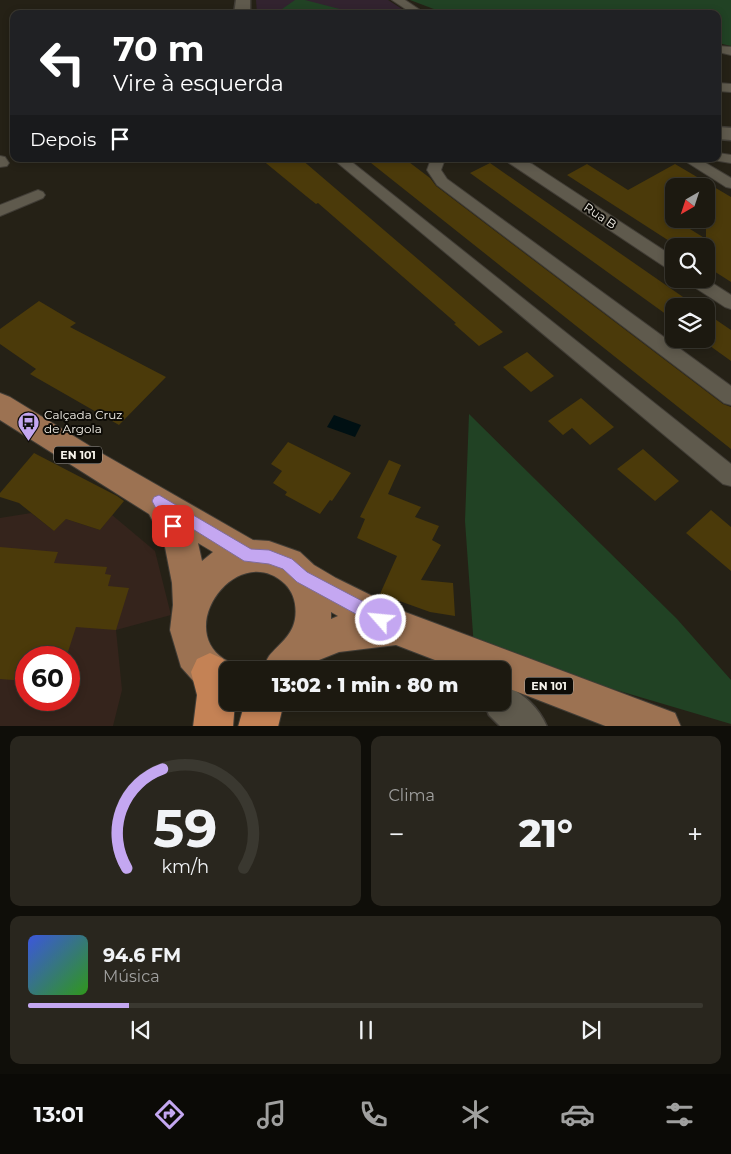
<!DOCTYPE html>
<html lang="pt">
<head>
<meta charset="utf-8">
<style>
	body { margin:0; font-family:Montserrat,sans-serif; background:#29261e; color:#f1f3f6; height:100vh; display:flex; flex-direction:column; font-size:19px; white-space:nowrap }
	* { box-sizing:border-box; margin:0 }
	p { font-size:16px; color:#a0a09f }
	.icon { flex:none; width:28px; height:28px; fill:none; stroke:currentColor; stroke-width:2; stroke-linecap:round; stroke-linejoin:round }
	.map { position:relative; height:726px; overflow:hidden }
	.side { display:flex; flex-direction:column; gap:10px; padding:10px; background:#0f0e09; flex:1 }
	.side>* { flex:none }
	.hud { position:absolute; left:10px; top:10px; width:711px; height:152px; border-radius:10px; box-shadow:0 2px 8px #0003,0 0 0 1px #3a3830; background:#202124; color:#fff; overflow:hidden }
	.needle { width:32px; rotate:219deg }
	.controls { position:absolute; left:665px; top:178px; display:grid; gap:10px }
	.controls a { display:grid; place-items:center; width:50px; height:50px; border-radius:10px; background:#1c1910; box-shadow:0 2px 8px #0003,0 0 0 1px #3a3830; font-size:25px }
	.speed { position:absolute; left:15px; top:646px; display:flex; gap:10px; font-size:25px; font-weight:700; text-align:center }
	.speed>* { display:grid; place-content:center; width:65px; height:65px; border-radius:50%; background:#1c1910; box-shadow:0 2px 8px #0003,0 0 0 1px #3a3830; line-height:1 }
	.speed .limit { border:8px solid #d22; background:#fff; color:#111 }
	.pin { position:absolute; display:grid; place-items:center; width:42px; height:42px; color:#fff; margin:-21px; border-radius:10px; box-shadow:0 2px 8px #0006 }
	.me { position:absolute; width:55px; margin:-28px; rotate:297deg; stroke-linejoin:round; filter:drop-shadow(0 0 4px #0008) }
	.turn { display:flex; align-items:center; gap:18px; height:105px; padding:0 20px; font-size:22px }
	.turn .icon { width:65px; height:65px; stroke-width:2.5 }
	.turn b { display:block; font-size:35px; line-height:42px }
	.then { display:flex; align-items:center; height:48px; padding:0 20px; background:#0003; gap:10px; font-size:19px }
	.big { font-size:38px; font-weight:800; line-height:1.1 }
	.side .card { flex:1; display:flex; flex-direction:column; justify-content:center; gap:8px; min-width:0; padding:0 18px; border-radius:10px; background:#29261e }
	.side .dial { align-items:center; gap:0 }
	.dial svg { height:130px; overflow:visible; fill:none; stroke:#3a3830; stroke-width:7; stroke-linecap:round; text-anchor:middle }
	.dial text { fill:#f1f3f6; stroke:none }
	.song { display:flex; align-items:center; gap:15px }
	.cover { width:60px; height:60px; border-radius:8px; background:linear-gradient(135deg,hsl(230 70% 55%),hsl(110 70% 35%)) }
	.played { height:5px; border-radius:2px; background:linear-gradient(90deg,#c4a7f1 15%,#3a3830 15%) }
	.keys { display:flex; justify-content:space-around; direction:ltr }
	.heat { display:flex; justify-content:space-between; align-items:center; font-size:28px; direction:ltr }
	.side .tiles { flex:1; display:grid; gap:10px; grid-template-columns:1fr 1fr }
	.card:last-child { grid-column:span 2 }
	.trip { position:absolute; left:219px; top:661px; width:292px; height:50px; border-radius:10px; background:#1c1910; box-shadow:0 2px 8px #0003,0 0 0 1px #3a3830; font-weight:800; line-height:50px; text-align:center }
	.tab-bar { display:flex; height:80px; justify-content:space-around; align-items:center; background:#0b0a06; color:#a0a09f }
	.tab-bar .icon { width:35px; height:35px }
	.tab-bar .selected { color:#c4a7f1 }
	.tab-bar b { font-size:22px; color:#f1f3f6 }
	.map>svg:first-child { display:block }
	.industrial { fill:#35241c; fill-rule:evenodd }
	.education { fill:#32232f }
	.green { fill:#214224 }
	.water { fill:#001013 }
	.building { fill:#4b3a0a; fill-rule:evenodd }
	.lines { fill:none; stroke-linecap:round; stroke-linejoin:round }
	.street-casing { stroke:#413d36; stroke-width:2 }
	.secondary-casing { stroke:#413d36; stroke-width:3 }
	.primary-casing { stroke:#413d36; stroke-width:2 }
	.highway-casing { stroke:#413d36; stroke-width:2 }
	.street { fill:#5f5a4d; fill-rule:evenodd }
	.secondary { fill:#5f5a4d; fill-rule:evenodd }
	.primary { fill:#9c7252; fill-rule:evenodd }
	.highway { fill:#c48255; fill-rule:evenodd }
	.route { fill:#c4a7f1; stroke:#7f6d9d }
	.labels { text-anchor:middle; stroke-width:4; stroke-linejoin:round; paint-order:stroke }
	.shield { fill:#0d0b06; stroke:#b0ada6; stroke-width:1 }
	.shield-label { font-size:11px; font-weight:bold; fill:#f6f3eb }
	.street-label { font-size:12px; fill:#f6f3eb; stroke:#0d0b06 }
	.poi-label { font-size:12px; fill:#f6f3eb; stroke:#0d0b06; text-anchor:start }
</style>
</head>
<body>
<div class="map">
<svg width="731" height="727" viewBox="0 0 731 727">
	<rect width="100%" height="100%" fill="#252116"/>
	<path class="industrial" d="M31,513L54,531L66,519L100,530L112,515L155,551L171,615L116,630L122,690L113,726L0,727V518ZM26,658H69V700H26Z"/>
	<path class="education" d="M256,0H388L410,14H257Z"/>
	<path class="green" d="M295,0H305L359,14H275Z
		M410,0H731V46L718,43V14H447Z
		M469,414L677,619L731,680V724L474,648L465,521Z"/>
	<path class="water" d="M334,415L361,425L355,437L327,427Z"/>
	<path class="building" d="M261,159H301L503,332L479,346L454,324L456,323L318,203L316,204L306,196Z
		M366,159H405L430,178L436,186L723,404L731,407V449Z
		M490,163L696,306H674V320L470,173Z
		M587,164L628,190L675,164L731,197V282L706,266V246H677L567,175ZM674,186H706V239L674,219Z
		M39,301L76,323L70,327L166,377L119,425L30,374L36,369L0,344V329Z
		M706,313L731,330V361L706,343Z
		M527,352L554,376L531,392L503,367Z
		M581,398L614,427L590,445L572,428L563,435L548,421Z
		M288,442L351,473L332,501L330,500L320,514L285,495L287,492L273,483L282,471L271,464Z
		M643,449L679,481L655,501L617,469Z
		M34,453L117,496L124,501L100,530L66,519L54,531L19,503L0,497V493Z
		M389,460L401,465L388,494L421,507L415,517L439,526L432,540L441,545L421,580L453,583L455,616L430,612L380,594L397,556L357,538L365,519L360,517Z
		M711,510L731,527V571L686,533Z
		M0,547L58,552L54,563L107,567L105,574L111,575L108,586L129,588L116,630L76,627L66,658H26V681L0,679Z"/>
	<g class="lines">
		<defs>
			<path id="street" d="M392,0H405L426,14H413Z
				M718,46L731,47V55L718,52Z
				M718,83L731,84V92L718,91Z
				M718,153L731,155V163L713,160L712,159H718Z
				M0,156L5,157L9,163L7,166L0,167Z
				M333,159H348L731,464V486L723,484Z
				M431,159H445L441,170L447,179L731,386V405L724,403L437,185L427,170Z
				M503,159H521L532,164L674,257V271L668,269Z
				M682,159H699L731,178V188L726,187Z
				M38,190L43,192L45,195L43,198L0,216V205Z
				M686,279H706L731,295V309L725,307L688,283Z"/>
			<path id="secondary" d="M236,0H250V14H234Z
				M718,127L731,128V140L718,139Z
				M502,684C522,692 539,707 547,727H501L489,715L484,702H502Z"/>
			<path id="primary" d="M0,393L10,397L103,454L253,540L269,541L300,552L314,565L336,578L405,612L675,713L681,727H608L502,686V670H461L396,645L339,652L314,662L308,670H263C265,666 266,660 269,656C279,644 292,636 295,619C297,606 294,593 285,584C239,540 174,626 224,659C229,662 236,664 241,667L243,670H228V699L197,685L181,667L170,630L173,605L172,583L164,542L149,514L0,420ZM198,543L213,552L202,561ZM331,612L338,616L331,619Z"/>
			<path id="highway" d="M210,653L223,659L228,670V702H235L233,727H193L197,695L191,672L197,659Z
				M245,702H284L278,727H238Z"/>
		</defs>
		<use href="#street" class="street-casing"/>
		<use href="#secondary" class="secondary-casing"/>
		<use href="#primary" class="primary-casing"/>
		<use href="#highway" class="highway-casing"/>
		<use href="#street" class="street"/>
		<use href="#secondary" class="secondary"/>
		<use href="#primary" class="primary"/>
		<use href="#highway" class="highway"/>
	</g>
	<path class="route" d="M159,495L251,549L269,550L292,559L307,572L387,614L389,620L387,625L381,627L376,625L297,582L283,569L269,564L244,561L175,518L180,526L178,531L173,533L168,531L152,501L154,497Z"/>
	<defs>
		<symbol id="bus-pin" viewBox="-11 -11 22 30"><path d="M0 17L-7.5 6A9.5 9.5 0 1 1 7.5 6Z" fill="#c4a7f1" stroke="#0d0b06"/><path d="M-5-6H5V4H4V6H2V4H-2V6H-4V4H-5ZM-3.5-4V0h7V-4ZM-3.5 1.2v1.5H-2V1.2ZM2 1.2v1.5H3.5V1.2Z" fill="#111"/></symbol>
	</defs>
	<g fill-rule="evenodd">
		<use href="#bus-pin" x="16" y="410" width="25" height="34"/>
	</g>
	<g class="labels">
		<g class="shield">
			<rect x="54" y="446.5" width="48" height="17" rx="4"/>
			<rect x="525" y="677.5" width="48" height="17" rx="4"/>
		</g>
		<g class="shield-label">
			<text x="78" y="459">EN 101</text>
			<text x="549" y="690">EN 101</text>
		</g>
		<g class="street-label">
			<text transform="translate(600 216) rotate(34)" y="4">Rua B</text>
		</g>
		<g class="poi-label">
			<text x="44" y="419">Calçada Cruz<tspan x="44" dy="14">de Argola</tspan></text>
		</g>
	</g>
</svg>
<div class="controls">
<a><svg class="needle" viewBox="-14 -14 28 28"><path d="M0-13l5 13h-10z" fill="#e53935"/><path d="M0 13l5-13h-10z" fill="#a0a09f"/></svg></a>
<a><svg class="icon" aria-label="search" viewBox="0 0 24 24"><circle cx="10" cy="10" r="6"/><path d="M15 15l6 6"/></svg></a>
<a><svg class="icon" aria-label="layers" viewBox="0 0 24 24"><path d="M12 4l9 5-9 5-9-5zM3 14l9 5 9-5"/></svg></a>
</div>
<div class="speed"><div class="limit">60</div></div>
<div class="pin" style="left:173px;top:526px;background:#d93025"><svg class="icon" aria-label="arrive" viewBox="0 0 24 24"><path d="M6 21V4h12l-3 4 3 4H6"/></svg></div>
<svg class="me" style="left:381px;top:620px" viewBox="-20 -20 40 40"><circle r="17" fill="#c4a7f1" stroke="#fff" stroke-width="3"/><path d="M0-11L8 9 0 5-8 9z" fill="#fff"/></svg>
<div class="trip">13:02 · 1 min · 80 m</div>
<div class="hud">
<div class="turn"><svg class="icon" aria-label="left" viewBox="0 0 24 24"><path d="M17 20v-9H6M10 6l-5 5 5 5"/></svg><div><b>70 m</b>Vire à esquerda</div></div>
<div class="then">Depois<svg class="icon" aria-label="arrive" viewBox="0 0 24 24"><path d="M6 21V4h12l-3 4 3 4H6"/></svg></div>
</div>
</div>
<section class="side">
<div class="tiles">
<div class="card dial"><svg viewBox="0 0 100 80">
<path d="M14 69A42 42 0 1 1 86 69"/>
<path d="M14 69A42 42 0 0 1 36 8" stroke="#c4a7f1"/>
<text x="50" y="56" font-size="32" font-weight="700">59</text>
<text x="50" y="72" font-size="11">km/h</text>
</svg></div>
<div class="card"><p>Clima</p>
<div class="heat"><a>−</a><b class="big">21°</b><a>+</a></div>
</div>
<div class="card">
<div class="song"><i class="cover"></i><div><b>94.6 FM</b><p>Música</p></div></div>
<div class="played"></div>
<div class="keys"><svg class="icon" aria-label="previous" viewBox="0 0 24 24"><path d="M18 5L8 12l10 7zM5 5v14"/></svg><svg class="icon" aria-label="pause" viewBox="0 0 24 24"><path d="M8 5v14M16 5v14"/></svg><svg class="icon" aria-label="next" viewBox="0 0 24 24"><path d="M6 5l10 7-10 7zM19 5v14"/></svg></div>
</div>
</div>
</section>
<nav class="tab-bar">
<b>13:01</b>
<svg class="icon selected" aria-label="directions" viewBox="0 0 24 24"><path d="M12 3l9 9-9 9-9-9zM9 14v-3h6M13 9l2 2-2 2"/></svg>
<svg class="icon" aria-label="music" viewBox="0 0 24 24"><path d="M9 18V5l10-2v13"/><circle cx="6" cy="18" r="3"/><circle cx="16" cy="16" r="3"/></svg>
<svg class="icon" aria-label="phone" viewBox="0 0 24 24"><path d="M5 4h4l2 5-3 2q2 4 5 5l2-3 5 2v4C11 20 4 13 5 4z"/></svg>
<svg class="icon" aria-label="climate" viewBox="0 0 24 24"><path d="M12 3v18M4 7l16 10M4 17L20 7"/></svg>
<svg class="icon" aria-label="car" viewBox="0 0 24 24"><path d="M5 17H2v-5l4-1 3-4h7l3 4 3 1v5h-3M9 17h6M6 11h13"/><circle cx="7" cy="17" r="2"/><circle cx="17" cy="17" r="2"/></svg>
<svg class="icon" aria-label="filters" viewBox="0 0 24 24"><path d="M4 7h16M4 17h16"/><circle cx="9" cy="7" r="2"/><circle cx="15" cy="17" r="2"/></svg>
</nav>
</body>
</html>
